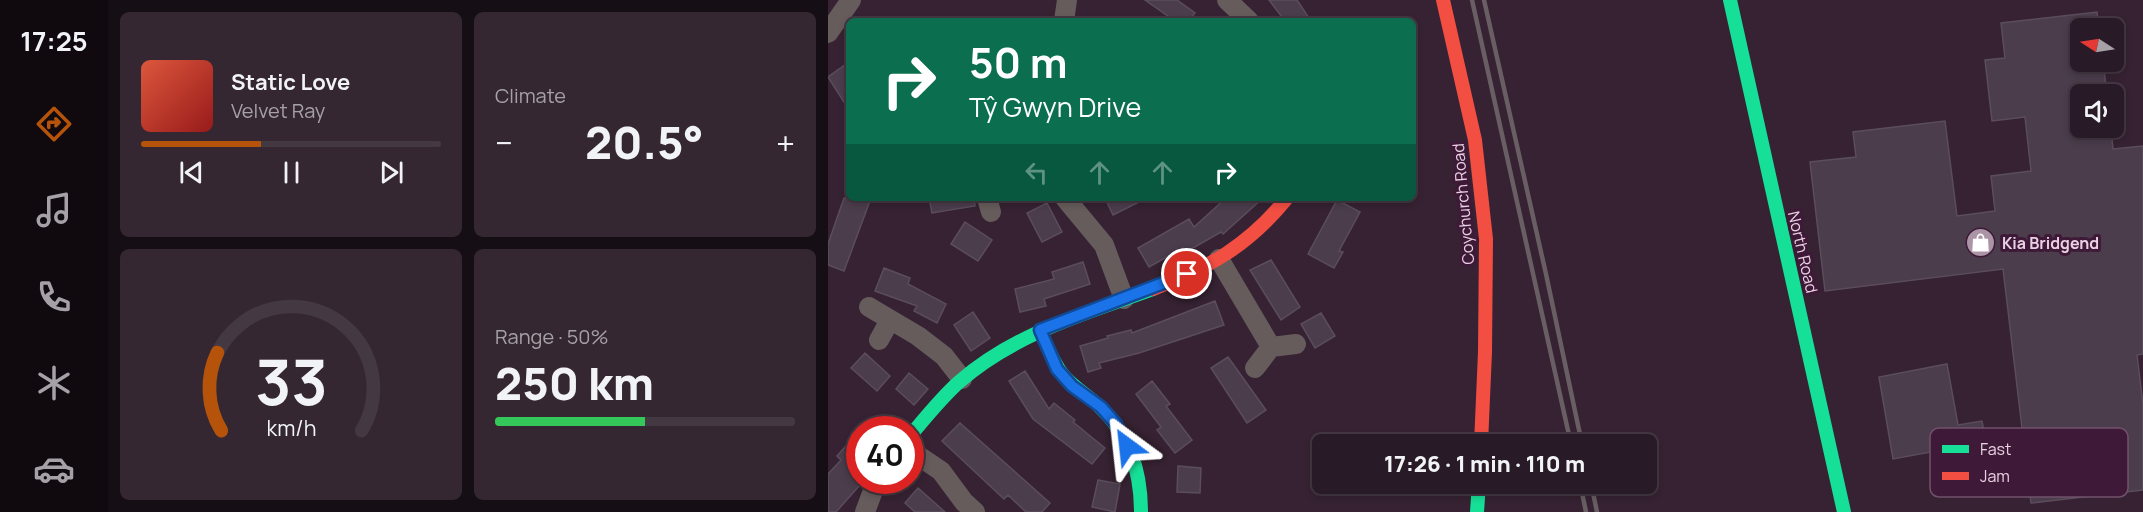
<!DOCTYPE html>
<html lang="en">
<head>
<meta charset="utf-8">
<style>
	body { margin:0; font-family:Manrope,sans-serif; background:#342732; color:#f1f3f6; height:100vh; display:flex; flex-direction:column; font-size:22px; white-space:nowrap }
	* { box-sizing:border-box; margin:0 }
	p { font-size:20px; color:#a5a1a7 }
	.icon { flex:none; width:33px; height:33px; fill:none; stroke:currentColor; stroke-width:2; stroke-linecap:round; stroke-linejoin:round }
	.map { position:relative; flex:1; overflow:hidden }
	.panel { display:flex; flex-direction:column; gap:12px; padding:12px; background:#160e15; width:720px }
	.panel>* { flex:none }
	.top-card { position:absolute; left:18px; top:18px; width:570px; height:183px; border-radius:9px; box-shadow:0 3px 9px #0003,0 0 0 2px #443843; background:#0b6e4f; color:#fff; overflow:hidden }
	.needle { width:39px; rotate:282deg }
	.fabs { position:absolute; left:1242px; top:18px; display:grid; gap:12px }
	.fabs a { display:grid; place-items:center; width:54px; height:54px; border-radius:9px; background:#281a26; box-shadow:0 3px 9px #0003,0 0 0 2px #443843; font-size:30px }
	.speed { position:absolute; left:18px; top:416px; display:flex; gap:12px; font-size:30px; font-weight:700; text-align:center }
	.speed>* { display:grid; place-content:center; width:78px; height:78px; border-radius:50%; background:#281a26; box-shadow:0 3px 9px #0003,0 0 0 2px #443843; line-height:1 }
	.speed .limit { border:9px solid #d22; background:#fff; color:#111 }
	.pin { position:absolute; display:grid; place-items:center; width:51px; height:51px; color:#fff; margin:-26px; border:3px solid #fff; border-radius:50%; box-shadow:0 2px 6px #0007 }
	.me { position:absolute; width:66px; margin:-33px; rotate:330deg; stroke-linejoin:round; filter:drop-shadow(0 0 4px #0008) }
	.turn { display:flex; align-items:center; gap:21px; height:126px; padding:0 24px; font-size:27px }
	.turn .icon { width:78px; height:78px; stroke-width:2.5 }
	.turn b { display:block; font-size:42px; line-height:51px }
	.lanes { display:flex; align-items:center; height:57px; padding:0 24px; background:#0003; justify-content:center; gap:30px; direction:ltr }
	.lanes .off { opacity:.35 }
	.big { font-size:45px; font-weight:800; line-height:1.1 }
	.panel .widget { flex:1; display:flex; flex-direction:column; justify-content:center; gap:9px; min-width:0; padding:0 21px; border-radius:9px; background:#342732 }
	.panel .dial { align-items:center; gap:0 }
	.dial svg { height:156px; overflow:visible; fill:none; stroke:#443843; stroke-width:7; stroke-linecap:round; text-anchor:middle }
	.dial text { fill:#f1f3f6; stroke:none }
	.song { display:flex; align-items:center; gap:18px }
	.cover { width:72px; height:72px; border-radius:9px; background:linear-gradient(135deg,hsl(10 70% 55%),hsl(0 70% 35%)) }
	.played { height:6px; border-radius:3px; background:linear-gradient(90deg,#b45309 40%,#443843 40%) }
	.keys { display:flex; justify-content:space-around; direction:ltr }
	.heat { display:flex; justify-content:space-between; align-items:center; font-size:33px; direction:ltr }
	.charge { height:9px; border-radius:4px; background:linear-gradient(90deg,#34c759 50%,#443843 0) }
	.panel .tiles { flex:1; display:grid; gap:12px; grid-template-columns:repeat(2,1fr) }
	.trip { position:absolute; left:484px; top:434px; width:345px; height:60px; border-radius:9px; background:#281a26; box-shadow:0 3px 9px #0003,0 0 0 2px #443843; font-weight:800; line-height:60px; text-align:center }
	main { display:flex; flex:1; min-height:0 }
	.menu { display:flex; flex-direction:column; width:108px; justify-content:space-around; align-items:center; background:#100a0f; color:#a5a1a7 }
	.menu .icon { width:42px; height:42px }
	.menu .selected { color:#b45309 }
	.menu b { font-size:27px; color:#f1f3f6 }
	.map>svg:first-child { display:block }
	.building { fill:#4b3d4c; stroke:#5b4d5c; stroke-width:1.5 }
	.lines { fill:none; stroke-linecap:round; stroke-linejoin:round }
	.street { stroke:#665c5c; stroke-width:20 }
	.fast { stroke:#16e098; stroke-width:14 }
	.jam { stroke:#f24e42; stroke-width:14 }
	.rail { stroke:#695e63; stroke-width:4.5 }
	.route-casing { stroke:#114b97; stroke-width:15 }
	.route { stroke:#1a73e8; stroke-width:10 }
	.labels { text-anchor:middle; stroke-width:6; stroke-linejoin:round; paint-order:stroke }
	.street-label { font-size:16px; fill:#ead2e4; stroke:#3e1a38 }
	.poi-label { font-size:16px; font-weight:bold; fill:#ead2e4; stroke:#3e1a38; text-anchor:start }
	.key { fill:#3e1a38; stroke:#72516c; stroke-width:1.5 }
	.key-label { font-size:16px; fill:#ead2e4 }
</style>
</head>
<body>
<main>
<nav class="menu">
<b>17:25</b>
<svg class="icon selected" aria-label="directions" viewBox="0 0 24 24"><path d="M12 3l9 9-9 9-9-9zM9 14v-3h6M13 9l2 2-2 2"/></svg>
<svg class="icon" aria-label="music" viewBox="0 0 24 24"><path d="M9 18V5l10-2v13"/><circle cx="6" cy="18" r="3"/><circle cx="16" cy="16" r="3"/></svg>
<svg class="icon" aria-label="phone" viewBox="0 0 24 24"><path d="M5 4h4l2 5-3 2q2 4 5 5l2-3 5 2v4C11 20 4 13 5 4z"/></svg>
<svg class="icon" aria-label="climate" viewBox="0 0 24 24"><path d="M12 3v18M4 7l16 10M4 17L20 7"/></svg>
<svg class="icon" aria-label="car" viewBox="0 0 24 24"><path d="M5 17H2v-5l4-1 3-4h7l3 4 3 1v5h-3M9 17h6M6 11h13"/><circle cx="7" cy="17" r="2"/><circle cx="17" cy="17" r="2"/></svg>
</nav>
<section class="panel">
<div class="tiles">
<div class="widget">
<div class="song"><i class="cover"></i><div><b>Static Love</b><p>Velvet Ray</p></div></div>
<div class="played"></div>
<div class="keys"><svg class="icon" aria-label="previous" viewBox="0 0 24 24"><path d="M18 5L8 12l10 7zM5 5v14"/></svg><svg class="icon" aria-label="pause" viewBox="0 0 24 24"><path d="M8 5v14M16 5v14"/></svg><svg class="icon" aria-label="next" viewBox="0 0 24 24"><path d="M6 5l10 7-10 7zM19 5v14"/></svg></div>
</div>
<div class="widget"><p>Climate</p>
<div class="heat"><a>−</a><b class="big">20.5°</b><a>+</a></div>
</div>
<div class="widget dial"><svg viewBox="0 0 100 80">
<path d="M14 69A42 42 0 1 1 86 69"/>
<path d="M14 69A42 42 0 0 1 12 29" stroke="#b45309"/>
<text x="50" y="56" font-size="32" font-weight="700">33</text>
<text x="50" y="72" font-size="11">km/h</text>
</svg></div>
<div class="widget"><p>Range · 50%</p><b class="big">250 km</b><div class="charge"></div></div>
</div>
</section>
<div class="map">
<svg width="1315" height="512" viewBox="0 0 1315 512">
	<rect width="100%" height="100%" fill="#362232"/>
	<path class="building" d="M317,0H349L367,13L361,21H347Z
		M441,0H469L483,21H457Z
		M1269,12L1271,28H1252V62H1275L1279,94H1252V128H1283L1285,149L1315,146V354L1309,355L1315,404V490L1203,503L1175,269L997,291L982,162L1028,157L1025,132L1117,121L1129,216L1167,211L1163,176L1203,171L1197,117L1164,121L1157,60L1177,58L1173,23Z
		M21,62V110L0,77Z
		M16,198H43L16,271L0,265V244Z
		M101,198H146L147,206L104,213Z
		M277,198H319L285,215Z
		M398,198H435L395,234L393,232L358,252L355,248L321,267L310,248L361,219L366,227Z
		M509,200L532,212L511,251L515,252L506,268L480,254Z
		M219,203L234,232L214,242L199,213Z
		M137,222L164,240L150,261L123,244Z
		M443,260L472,307L453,320L422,270Z
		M255,262L262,284L216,299L218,306L192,312L187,289L226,279L224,272Z
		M56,268L82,278L80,284L118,304L109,323L86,311L89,306L47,291Z
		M387,301L396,325L311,353L271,363L273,368L260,372L252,346L280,338L279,336L303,330L304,333Z
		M145,312L162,338L143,351L126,325Z
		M493,313L507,336L487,348L473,324Z
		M37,353L62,376L49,391L23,368Z
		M400,357L438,410L419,423L383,368Z
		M1119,364L1130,425L1154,421L1158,442L1065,459L1051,377Z
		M197,371L221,409L226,403L247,420L245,422L277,448L264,464L205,419L181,381Z
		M81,373L100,389L86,405L68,389Z
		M324,381L342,404L338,406L364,440L347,453L329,430L333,427L308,394Z
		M132,423L222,503L214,512H198L180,495L176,499L114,441Z
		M32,430V485L8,512H0V474L13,460L9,456Z
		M350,466L373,468L372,493L349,492Z
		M270,480L292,484L287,512L264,507Z
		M90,488L117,512H87L77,503Z"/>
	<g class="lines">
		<path class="street" d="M399,0L421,21
			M236,21L239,0
			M0,33L23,0
			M159,198L163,212
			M237,198L276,245L296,299
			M391,259L443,347
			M41,307L90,336L116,356L134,379
			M51,340L62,320
			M427,368L443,347L468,344
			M82,450L113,471L136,502L147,512
			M37,512L49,480"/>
		<path class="fast" d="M902,0L1016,512
			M212,330C219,346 224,361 235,375C246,388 261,396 273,408C302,436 313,473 313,512
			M82,436C98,417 113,398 131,382C187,333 257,314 325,289
			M649,512L651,483"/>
		<path class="jam" d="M615,0L647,140L658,239L657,352L653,444
			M325,289C381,268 421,245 459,198"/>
		<path class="rail" d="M644,0L743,444
			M656,0L718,274L754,444
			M752,483L758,512
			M763,483L769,512"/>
	</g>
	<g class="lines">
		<defs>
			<path id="route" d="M299,446L288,424L273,407L244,386L229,369L212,330L359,274"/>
		</defs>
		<use href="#route" class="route-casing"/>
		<use href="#route" class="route"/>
	</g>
	<defs>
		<symbol id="shop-disc" viewBox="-11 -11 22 22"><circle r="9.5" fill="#ab94a6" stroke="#3e1a38"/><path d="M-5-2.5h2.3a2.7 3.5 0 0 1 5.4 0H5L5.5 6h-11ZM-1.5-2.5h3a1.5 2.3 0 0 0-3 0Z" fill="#fff"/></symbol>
	</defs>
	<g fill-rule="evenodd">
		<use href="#shop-disc" x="1136" y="226" width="33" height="33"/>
	</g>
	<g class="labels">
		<g class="street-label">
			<text transform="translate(635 204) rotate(-95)" y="6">Coychurch Road</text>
			<text transform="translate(975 252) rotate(77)" y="6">North Road</text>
		</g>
		<g class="poi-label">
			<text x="1174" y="249">Kia Bridgend</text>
		</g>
	</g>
	<rect x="1102" y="428" width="198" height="69" rx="9" class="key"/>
	<rect x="1114" y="445" width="27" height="8" fill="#16e098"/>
	<rect x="1114" y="472" width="27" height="8" fill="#f24e42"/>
	<g class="key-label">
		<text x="1152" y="455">Fast</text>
		<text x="1152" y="482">Jam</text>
	</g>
</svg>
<div class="fabs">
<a><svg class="needle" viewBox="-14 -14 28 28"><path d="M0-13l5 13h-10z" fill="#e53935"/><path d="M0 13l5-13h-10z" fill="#a5a1a7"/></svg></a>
<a><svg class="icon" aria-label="sound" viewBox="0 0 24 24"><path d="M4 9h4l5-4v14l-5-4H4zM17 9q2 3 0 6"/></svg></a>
</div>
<div class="speed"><div class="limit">40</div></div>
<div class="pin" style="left:359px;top:274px;background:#d93025"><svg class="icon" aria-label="arrive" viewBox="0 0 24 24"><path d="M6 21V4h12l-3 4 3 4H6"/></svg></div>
<svg class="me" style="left:299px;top:446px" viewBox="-20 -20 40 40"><path d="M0-17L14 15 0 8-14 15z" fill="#1a73e8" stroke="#fff" stroke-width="4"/></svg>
<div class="trip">17:26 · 1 min · 110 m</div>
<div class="top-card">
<div class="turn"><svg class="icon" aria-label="right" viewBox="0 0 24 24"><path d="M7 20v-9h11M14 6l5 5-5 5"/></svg><div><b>50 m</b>Tŷ Gwyn Drive</div></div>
<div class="lanes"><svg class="icon off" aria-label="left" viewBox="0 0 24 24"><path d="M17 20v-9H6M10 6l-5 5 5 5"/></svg><svg class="icon off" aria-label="ahead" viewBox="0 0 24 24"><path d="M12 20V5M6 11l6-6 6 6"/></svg><svg class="icon off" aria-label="ahead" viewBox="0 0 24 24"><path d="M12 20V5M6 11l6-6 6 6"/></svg><svg class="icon" aria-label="right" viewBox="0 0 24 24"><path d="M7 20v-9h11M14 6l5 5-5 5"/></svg></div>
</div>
</div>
</main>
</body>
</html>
